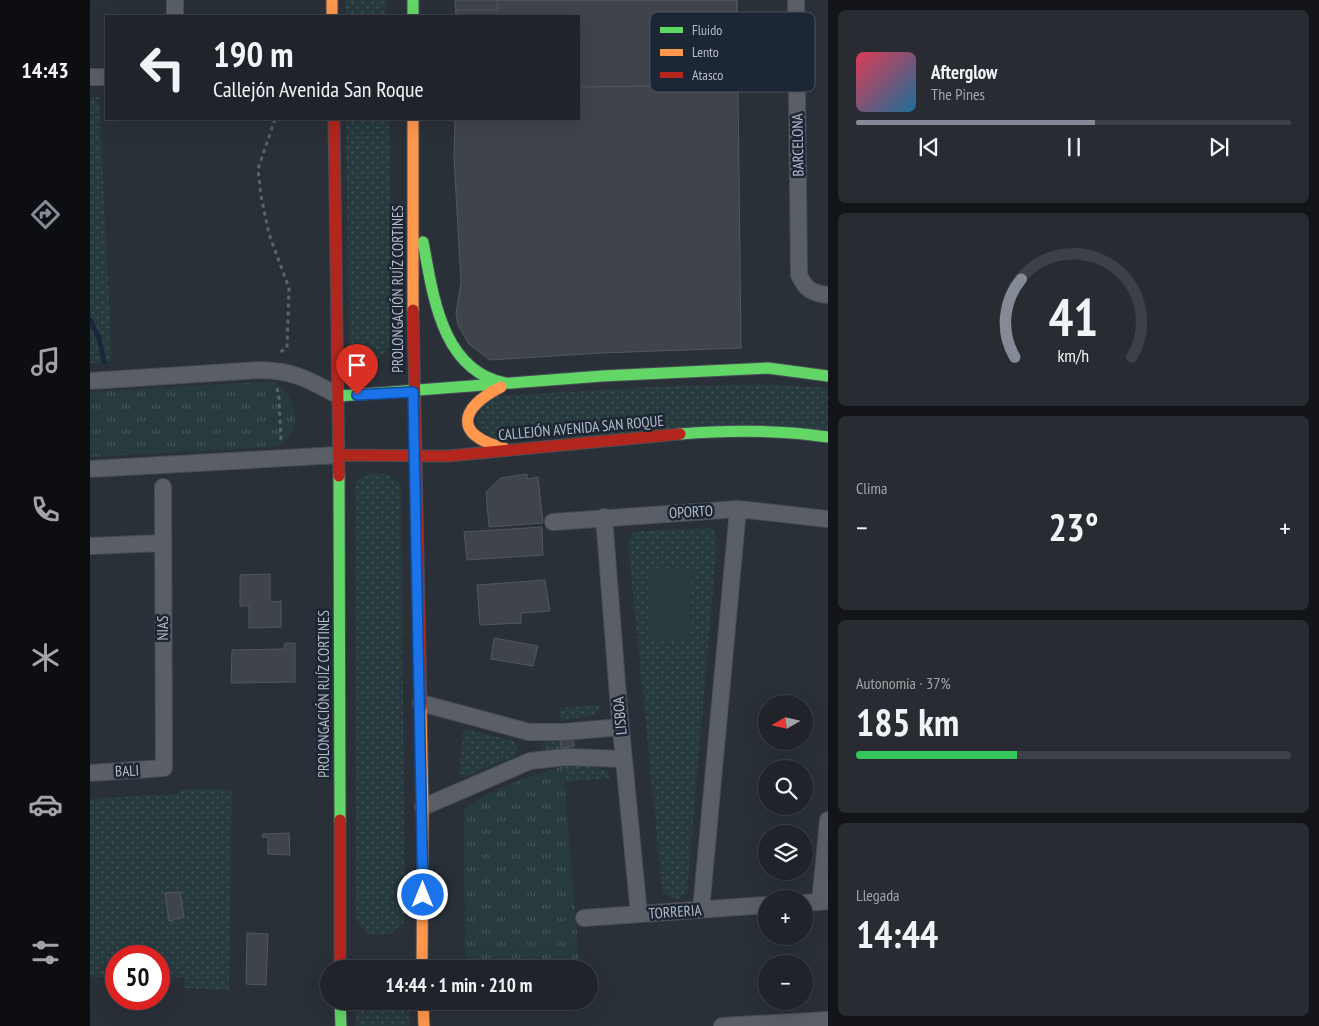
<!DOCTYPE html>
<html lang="es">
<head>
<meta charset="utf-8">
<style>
	body { margin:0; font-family:"PT Sans Narrow",sans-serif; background:#282c32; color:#f1f3f6; height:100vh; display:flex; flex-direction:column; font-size:19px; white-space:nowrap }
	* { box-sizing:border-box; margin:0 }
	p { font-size:16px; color:#a2a4a8 }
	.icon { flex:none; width:28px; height:28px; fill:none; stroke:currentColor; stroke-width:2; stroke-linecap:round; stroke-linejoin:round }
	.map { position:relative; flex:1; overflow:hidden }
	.sheet { display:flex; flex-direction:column; gap:10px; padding:10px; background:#121417; width:491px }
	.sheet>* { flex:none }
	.banner { position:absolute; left:15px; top:15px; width:475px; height:105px; border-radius:0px; box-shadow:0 5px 20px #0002,0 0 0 1px #3d4147; background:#20242a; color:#f1f3f6; overflow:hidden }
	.needle { width:32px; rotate:261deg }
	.fabs { position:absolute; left:668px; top:695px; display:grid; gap:10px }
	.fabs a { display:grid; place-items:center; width:55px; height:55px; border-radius:50%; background:#20242a; box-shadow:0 5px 20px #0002,0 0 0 1px #3d4147; font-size:25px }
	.speed { position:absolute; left:15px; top:945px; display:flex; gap:10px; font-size:25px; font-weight:700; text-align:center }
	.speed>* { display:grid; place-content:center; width:65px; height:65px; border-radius:50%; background:#20242a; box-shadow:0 5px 20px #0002,0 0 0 1px #3d4147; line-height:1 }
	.speed .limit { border:8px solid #d22; background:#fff; color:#111 }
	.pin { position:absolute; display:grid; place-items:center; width:42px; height:42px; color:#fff; margin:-51px -21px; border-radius:50% 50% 50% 0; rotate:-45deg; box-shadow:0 0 5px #0007 }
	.pin .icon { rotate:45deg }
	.me { position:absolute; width:55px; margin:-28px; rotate:0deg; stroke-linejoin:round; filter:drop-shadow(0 0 4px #0008) }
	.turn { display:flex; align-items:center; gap:18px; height:105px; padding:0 25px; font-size:22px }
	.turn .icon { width:65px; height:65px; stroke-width:2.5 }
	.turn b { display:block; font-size:35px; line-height:42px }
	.big { font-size:38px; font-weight:700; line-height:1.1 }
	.sheet .tile { flex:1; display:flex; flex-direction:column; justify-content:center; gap:8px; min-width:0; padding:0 18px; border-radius:8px; background:#282c32 }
	.sheet .dial { align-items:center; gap:0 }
	.dial svg { height:130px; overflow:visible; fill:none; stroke:#3d4147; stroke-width:7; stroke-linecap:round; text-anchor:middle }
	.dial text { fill:#f1f3f6; stroke:none }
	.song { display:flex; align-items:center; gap:15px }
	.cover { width:60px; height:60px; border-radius:8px; background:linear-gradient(135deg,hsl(350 70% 55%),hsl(200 70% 35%)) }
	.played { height:5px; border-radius:2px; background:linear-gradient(90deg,#848b96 55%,#3d4147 55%) }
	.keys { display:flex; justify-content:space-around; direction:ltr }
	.heat { display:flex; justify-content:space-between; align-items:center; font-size:28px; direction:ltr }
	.charge { height:8px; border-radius:4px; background:linear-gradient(90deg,#34c759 37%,#3d4147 0) }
	.trip { position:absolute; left:230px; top:960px; width:278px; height:50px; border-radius:25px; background:#20242a; box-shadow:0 5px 20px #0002,0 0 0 1px #3d4147; font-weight:700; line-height:50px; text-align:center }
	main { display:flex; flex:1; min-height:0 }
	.dock { display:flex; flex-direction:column; width:90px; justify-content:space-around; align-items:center; background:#0d0e11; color:#a2a4a8 }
	.dock .icon { width:35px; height:35px }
	.dock .current { color:#848b96 }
	.dock b { font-size:22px; color:#f1f3f6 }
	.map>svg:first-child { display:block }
	.grass { fill:url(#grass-tufts) }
	.park { fill:url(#park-dots) }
	.pitch { fill:#273a3e }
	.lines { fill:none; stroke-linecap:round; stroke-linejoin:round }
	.stream { stroke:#19273c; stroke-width:5 }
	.building { fill:#3f444c; stroke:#52575f }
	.street-casing { stroke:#484c55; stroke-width:18 }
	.fast-casing { stroke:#484c55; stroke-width:13 }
	.slow-casing { stroke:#484c55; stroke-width:13 }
	.jam-casing { stroke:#484c55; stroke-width:13 }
	.path { stroke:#5c6268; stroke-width:3; stroke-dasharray:4 4; stroke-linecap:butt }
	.street { stroke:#5a5e66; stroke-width:16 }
	.fast { stroke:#63d668; stroke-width:11 }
	.slow { stroke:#ff974d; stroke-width:11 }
	.jam { stroke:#b3261e; stroke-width:11 }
	.route-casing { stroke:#114b97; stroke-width:12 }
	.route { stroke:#1a73e8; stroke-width:9 }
	.labels { text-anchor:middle; stroke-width:5; stroke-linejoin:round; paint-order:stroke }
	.street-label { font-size:15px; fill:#b4bcc9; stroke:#1d2633 }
	.key { fill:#1d2633; stroke:#4a5360; stroke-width:1 }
	.key-label { font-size:14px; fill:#b4bcc9 }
</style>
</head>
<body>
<main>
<nav class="dock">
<b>14:43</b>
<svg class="icon current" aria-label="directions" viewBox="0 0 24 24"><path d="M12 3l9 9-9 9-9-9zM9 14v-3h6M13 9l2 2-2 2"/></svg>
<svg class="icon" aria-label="music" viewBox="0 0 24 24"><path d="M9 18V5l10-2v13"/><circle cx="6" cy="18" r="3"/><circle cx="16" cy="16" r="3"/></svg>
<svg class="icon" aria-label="phone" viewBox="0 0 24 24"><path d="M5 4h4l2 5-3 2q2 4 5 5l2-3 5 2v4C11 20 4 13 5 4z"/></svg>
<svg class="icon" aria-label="climate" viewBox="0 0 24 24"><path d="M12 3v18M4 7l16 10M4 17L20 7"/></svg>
<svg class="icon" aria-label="car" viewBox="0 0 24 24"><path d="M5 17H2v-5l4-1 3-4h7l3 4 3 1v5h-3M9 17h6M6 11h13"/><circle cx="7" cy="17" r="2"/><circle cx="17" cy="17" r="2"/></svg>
<svg class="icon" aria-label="filters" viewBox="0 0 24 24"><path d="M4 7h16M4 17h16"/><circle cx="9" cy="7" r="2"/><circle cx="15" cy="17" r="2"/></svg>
</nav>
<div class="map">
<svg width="738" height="1026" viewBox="0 0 738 1026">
	<defs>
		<pattern id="grass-tufts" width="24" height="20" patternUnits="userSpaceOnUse" patternTransform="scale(1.25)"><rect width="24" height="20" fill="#273a3e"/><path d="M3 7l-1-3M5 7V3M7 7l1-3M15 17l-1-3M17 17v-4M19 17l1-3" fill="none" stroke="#445559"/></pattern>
		<pattern id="park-dots" width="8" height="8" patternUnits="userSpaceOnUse" patternTransform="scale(1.25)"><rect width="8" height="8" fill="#273a3e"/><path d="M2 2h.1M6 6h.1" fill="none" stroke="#445559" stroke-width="1.8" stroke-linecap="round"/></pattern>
	</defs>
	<rect width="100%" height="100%" fill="#2a3038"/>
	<path class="grass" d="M171,382C177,382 183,381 187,384C204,392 210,422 199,437C196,442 191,444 187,447L0,457V392Z
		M473,766L490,969H375L374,809C404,787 439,777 473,766Z"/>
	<path class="park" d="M255,0H296L297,16H255Z
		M0,97H9L22,361L0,363Z
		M256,119H299L303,338L295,352L276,368L259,358Z
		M669,384L738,388V431L406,439L389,429L387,419L392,405L407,396L561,387Z
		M276,473L298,474L311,485L315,921L301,934L277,935L266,918L265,483Z
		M620,528L625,531L627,543L597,891L586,900L574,893L572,888L538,542L541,533L550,531Z
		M512,705L505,715L470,721L469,708Z
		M376,729L423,741C428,746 428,750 425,756L371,778L369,776L373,732Z
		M489,741L485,748L456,751L451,746L454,742Z
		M497,765L517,771L521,778L475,782L473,766Z
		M93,789L142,790L139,990L94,988V977L69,979V956H26V978L0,977V799L85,794Z
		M265,1001H320V1026H265Z"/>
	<path class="pitch" d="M559,569L603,570L600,640L558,638Z"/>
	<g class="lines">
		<path class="stream" d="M0,320L9,338L14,362"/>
	</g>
	<path class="building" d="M365,0H647L651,348L511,353L400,360L379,344L368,325L366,314L371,282L364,157L365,119H489V16H366Z
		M407,0H647V85L489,87V16H366V10H407Z
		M437,474V479L448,477L453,523L399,527L396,492L411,478Z
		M452,527L453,555L377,560L374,532Z
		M180,574V602L191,601V627L159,628V606H150V575Z
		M455,580L460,611L431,613V623L390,625L387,585Z
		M404,638L448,646L443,666L401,659Z
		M195,643H205V682L141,683L142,650L194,649Z
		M482,737L484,746L471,748L470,738Z
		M199,833L200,855L178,854V837H172L173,834Z
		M90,892L94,917L79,921L75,893Z
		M157,933L178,934L176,985L156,984Z"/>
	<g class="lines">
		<defs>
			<path id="street" d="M85,0V16
				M706,0L709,275C716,290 722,293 738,295
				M0,77H16
				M0,381L171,370C205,371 219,380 249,396
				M0,469L248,455
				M514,517L529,709L549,914
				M463,522L648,509L738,519
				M0,546L73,543
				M331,703L439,732H473L531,727
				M0,773L74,768L73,487
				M333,807L440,761L476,757L534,759
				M730,902L738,820
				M714,903L738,901
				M611,910L648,509
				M494,918L676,905
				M632,1026L738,1020"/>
			<path id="fast" d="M323,0V16
				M333,242C343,294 351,370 415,383
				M249,396L512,376L678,368L738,376
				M590,434C639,430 690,430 738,437
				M249,476L250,820
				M250,1001L251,1026"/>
			<path id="slow" d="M242,0V16
				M323,119V310
				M411,387C369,408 363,435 414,448
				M331,707L333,807L332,969
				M333,1001L334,1026"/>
			<path id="jam" d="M244,119L249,476
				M323,310L331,707
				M248,455L358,456L590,434
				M250,820V969"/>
		</defs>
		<use href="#street" class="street-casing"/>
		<use href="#fast" class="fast-casing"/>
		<use href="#slow" class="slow-casing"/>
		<use href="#jam" class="jam-casing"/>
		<path class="path" d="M185,119L168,169L171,196L179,234L199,288L197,348L187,354
			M187,388L189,398L191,442"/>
		<use href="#street" class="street"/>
		<use href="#fast" class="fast"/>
		<use href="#slow" class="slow"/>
		<use href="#jam" class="jam"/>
	</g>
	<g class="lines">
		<defs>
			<path id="route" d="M267,395L323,392L333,895"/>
		</defs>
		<use href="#route" class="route-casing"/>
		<use href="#route" class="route"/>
	</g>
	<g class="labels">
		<g class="street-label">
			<text transform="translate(708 145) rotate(-91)" y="5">BARCELONA</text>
			<text transform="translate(308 289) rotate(-90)" y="5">PROLONGACIÓN RUÍZ CORTINES</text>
			<text transform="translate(491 428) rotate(-5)" y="5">CALLEJÓN AVENIDA SAN ROQUE</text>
			<text transform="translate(601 512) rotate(-3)" y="5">OPORTO</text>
			<text transform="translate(73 628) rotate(-90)" y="5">NIAS</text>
			<text transform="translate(234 694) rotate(-90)" y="5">PROLONGACIÓN RUÍZ CORTINES</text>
			<text transform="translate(530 716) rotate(-95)" y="5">LISBOA</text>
			<text transform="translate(37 771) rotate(-3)" y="5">BALI</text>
			<text transform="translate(585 912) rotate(-4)" y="5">TORRERIA</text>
		</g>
	</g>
	<rect x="560" y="12" width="165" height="80" rx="8" class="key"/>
	<rect x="570" y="27" width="23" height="6" fill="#63d668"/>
	<rect x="570" y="49" width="23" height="7" fill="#ff974d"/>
	<rect x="570" y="72" width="23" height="6" fill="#b3261e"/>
	<g class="key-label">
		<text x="602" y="35">Fluido</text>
		<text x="602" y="57">Lento</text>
		<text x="602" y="80">Atasco</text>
	</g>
</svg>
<div class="fabs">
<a><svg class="needle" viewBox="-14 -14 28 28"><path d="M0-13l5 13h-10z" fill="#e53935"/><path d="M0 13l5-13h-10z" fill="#a2a4a8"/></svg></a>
<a><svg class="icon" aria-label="search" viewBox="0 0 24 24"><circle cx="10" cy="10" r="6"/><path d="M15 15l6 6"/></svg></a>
<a><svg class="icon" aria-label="layers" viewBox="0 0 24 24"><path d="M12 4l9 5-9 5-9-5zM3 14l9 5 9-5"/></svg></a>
<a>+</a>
<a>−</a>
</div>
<div class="speed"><div class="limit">50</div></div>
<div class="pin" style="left:267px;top:395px;background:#d93025"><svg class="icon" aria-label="arrive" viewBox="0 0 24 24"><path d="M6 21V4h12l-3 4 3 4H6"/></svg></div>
<svg class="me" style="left:333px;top:895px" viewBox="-20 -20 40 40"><circle r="17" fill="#1a73e8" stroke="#fff" stroke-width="3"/><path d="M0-11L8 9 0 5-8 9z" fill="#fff"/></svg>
<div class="trip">14:44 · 1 min · 210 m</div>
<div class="banner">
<div class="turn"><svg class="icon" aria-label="left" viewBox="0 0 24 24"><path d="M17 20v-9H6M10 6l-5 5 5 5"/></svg><div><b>190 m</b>Callejón Avenida San Roque</div></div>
</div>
</div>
<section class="sheet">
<div class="tile">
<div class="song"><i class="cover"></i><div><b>Afterglow</b><p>The Pines</p></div></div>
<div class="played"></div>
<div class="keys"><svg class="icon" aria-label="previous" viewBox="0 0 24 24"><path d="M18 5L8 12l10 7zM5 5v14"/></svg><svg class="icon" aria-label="pause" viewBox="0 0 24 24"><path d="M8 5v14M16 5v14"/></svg><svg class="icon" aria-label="next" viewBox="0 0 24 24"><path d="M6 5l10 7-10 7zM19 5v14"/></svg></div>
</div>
<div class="tile dial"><svg viewBox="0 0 100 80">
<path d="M14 69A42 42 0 1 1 86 69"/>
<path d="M14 69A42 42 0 0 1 18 21" stroke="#848b96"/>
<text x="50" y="56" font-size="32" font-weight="700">41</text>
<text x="50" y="72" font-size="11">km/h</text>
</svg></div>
<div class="tile"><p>Clima</p>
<div class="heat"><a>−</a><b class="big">23°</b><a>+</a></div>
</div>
<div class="tile"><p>Autonomía · 37%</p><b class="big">185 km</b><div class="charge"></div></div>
<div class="tile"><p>Llegada</p><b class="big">14:44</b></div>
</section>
</main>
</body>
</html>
